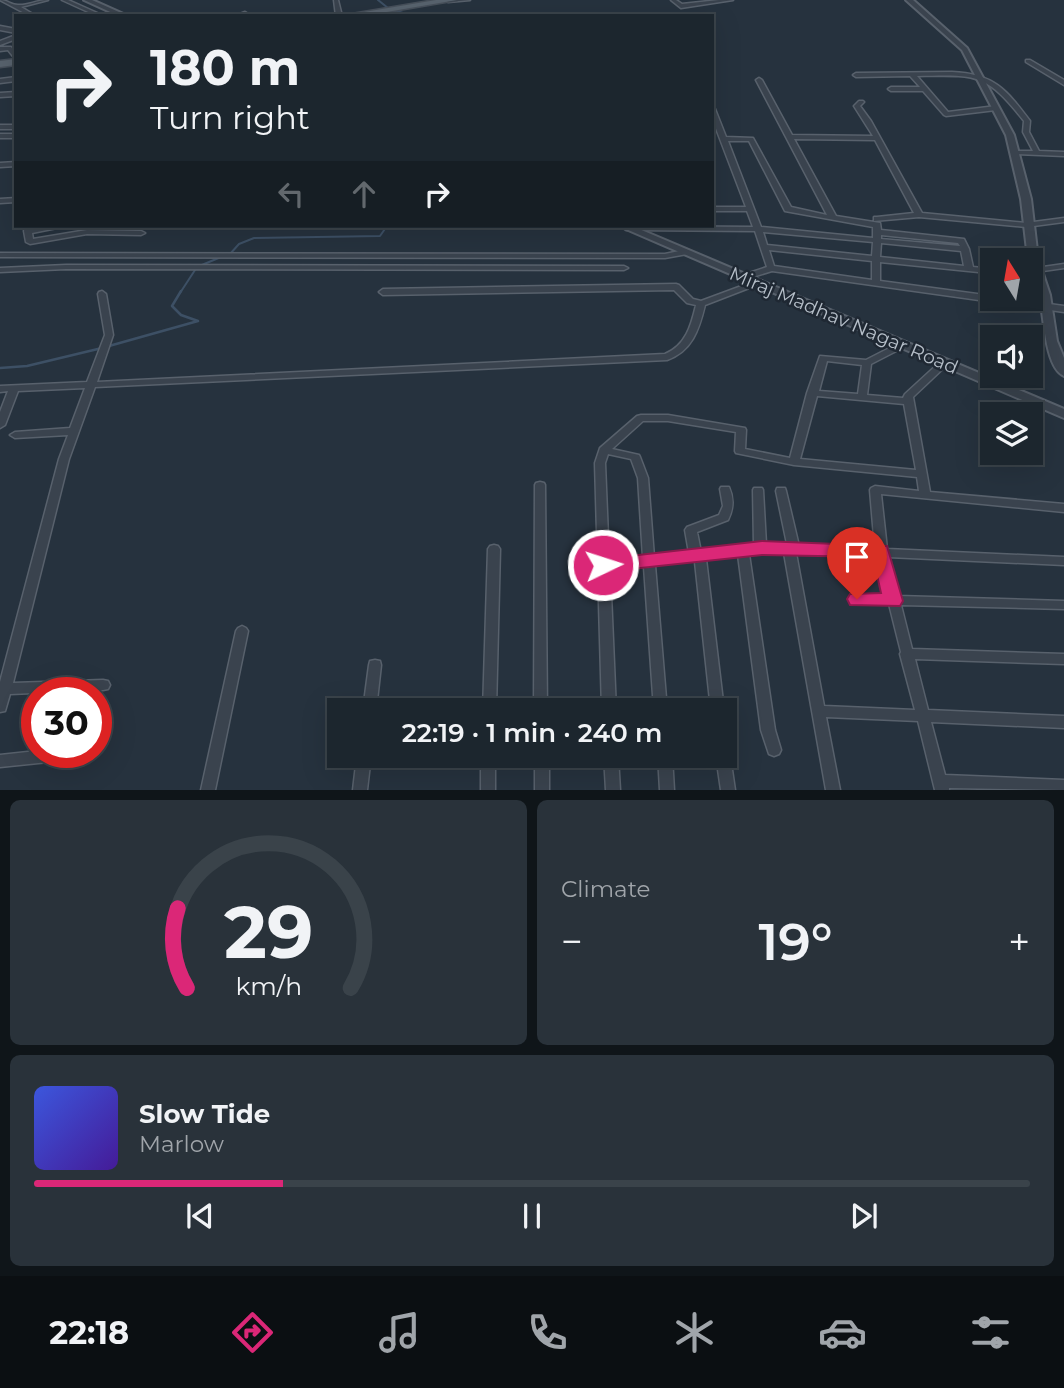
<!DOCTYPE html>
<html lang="en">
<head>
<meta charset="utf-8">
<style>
	body { margin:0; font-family:Montserrat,sans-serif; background:#29323a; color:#f1f3f6; height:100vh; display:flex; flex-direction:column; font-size:26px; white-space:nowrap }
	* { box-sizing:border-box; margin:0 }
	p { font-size:23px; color:#a0a5aa }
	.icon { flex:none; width:38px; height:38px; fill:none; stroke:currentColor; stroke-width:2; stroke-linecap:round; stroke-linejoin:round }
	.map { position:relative; height:790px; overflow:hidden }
	.details { display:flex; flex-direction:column; gap:10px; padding:10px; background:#0f1519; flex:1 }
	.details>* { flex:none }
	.top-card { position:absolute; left:14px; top:14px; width:700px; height:214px; border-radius:0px; box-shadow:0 7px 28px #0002,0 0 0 2px #3a434a; background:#1c262e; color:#f1f3f6; overflow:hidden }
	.needle { width:46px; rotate:349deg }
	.controls { position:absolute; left:980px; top:248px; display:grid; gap:14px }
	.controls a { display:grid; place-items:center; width:63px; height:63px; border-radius:0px; background:#1c262e; box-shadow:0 7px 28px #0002,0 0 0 2px #3a434a; font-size:35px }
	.speed { position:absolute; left:21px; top:677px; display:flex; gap:14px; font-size:35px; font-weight:700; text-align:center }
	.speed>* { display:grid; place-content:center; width:91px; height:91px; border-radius:50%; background:#1c262e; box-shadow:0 7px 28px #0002,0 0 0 2px #3a434a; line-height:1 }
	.speed .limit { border:10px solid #d22; background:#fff; color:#111 }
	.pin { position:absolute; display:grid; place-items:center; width:60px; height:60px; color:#fff; margin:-72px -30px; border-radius:50% 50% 50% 0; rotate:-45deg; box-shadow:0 0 7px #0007 }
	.pin .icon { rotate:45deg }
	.me { position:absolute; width:77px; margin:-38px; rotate:86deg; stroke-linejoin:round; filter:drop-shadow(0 0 5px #0008) }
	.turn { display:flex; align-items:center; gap:24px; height:147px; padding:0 21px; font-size:32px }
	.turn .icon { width:91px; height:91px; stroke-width:2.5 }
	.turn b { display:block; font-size:49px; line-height:60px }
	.lanes { display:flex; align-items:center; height:66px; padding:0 21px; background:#0003; justify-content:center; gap:35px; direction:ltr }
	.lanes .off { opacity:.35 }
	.big { font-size:52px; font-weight:600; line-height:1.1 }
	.details .tile { flex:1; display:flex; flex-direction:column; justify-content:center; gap:10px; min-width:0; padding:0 24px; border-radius:10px; background:#29323a }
	.details .dial { align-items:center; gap:0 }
	.dial svg { height:182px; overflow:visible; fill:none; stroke:#3a434a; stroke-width:7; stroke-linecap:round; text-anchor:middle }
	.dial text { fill:#f1f3f6; stroke:none }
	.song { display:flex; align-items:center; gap:21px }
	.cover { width:84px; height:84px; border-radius:10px; background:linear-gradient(135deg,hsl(230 70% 55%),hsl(260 70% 35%)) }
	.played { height:7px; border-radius:4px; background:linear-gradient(90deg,#db2777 25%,#3a434a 25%) }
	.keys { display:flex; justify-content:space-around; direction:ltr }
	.heat { display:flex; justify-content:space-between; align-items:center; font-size:38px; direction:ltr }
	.details .tiles { flex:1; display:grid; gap:10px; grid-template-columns:1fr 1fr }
	.tile:last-child { grid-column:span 2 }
	.trip { position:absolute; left:327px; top:698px; width:410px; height:70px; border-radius:0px; background:#1c262e; box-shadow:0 7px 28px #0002,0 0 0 2px #3a434a; font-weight:600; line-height:70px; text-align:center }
	.dock { display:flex; height:112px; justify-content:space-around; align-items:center; background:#0b0f12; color:#a0a5aa }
	.dock .icon { width:49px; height:49px }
	.dock .current { color:#db2777 }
	.dock b { font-size:32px; color:#f1f3f6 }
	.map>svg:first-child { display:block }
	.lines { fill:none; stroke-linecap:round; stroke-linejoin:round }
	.stream-far1 { stroke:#3d5065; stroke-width:2 }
	.stream { stroke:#3d5065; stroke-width:2.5 }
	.minor-casing { stroke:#58616c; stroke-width:3 }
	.tertiary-casing { stroke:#58616c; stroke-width:4 }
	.primary-casing { stroke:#464f5a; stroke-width:3 }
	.minor { fill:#3a434e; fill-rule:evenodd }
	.tertiary { fill:#3a434e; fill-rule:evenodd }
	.primary { fill:#58636e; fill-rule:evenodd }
	.route { fill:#db2777; stroke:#8e194d; stroke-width:2 }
	.labels { text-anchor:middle; stroke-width:5; stroke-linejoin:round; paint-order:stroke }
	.street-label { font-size:19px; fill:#b6bfc9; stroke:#1f2833 }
</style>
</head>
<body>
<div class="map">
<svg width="1064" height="790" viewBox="0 0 1064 790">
	<rect width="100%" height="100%" fill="#26323e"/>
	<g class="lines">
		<path class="stream-far1" d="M378,0L388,8
			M394,10L412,16
			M424,16H431
			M230,254L239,244L254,238L380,236L387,226
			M180,293L197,267L221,257"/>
		<path class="stream" d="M109,346L198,321L181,315L172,306L181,291
			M0,368L27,366L102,348"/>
		<defs>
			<path id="minor" d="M0,0C7,0 11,5 18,5C27,6 38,0 48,0L21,7L36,16H30Z
				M62,0H68L104,16H97Z
				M334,0H338L342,16H336Z
				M446,0H470L448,2Z
				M671,0H676L682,4L719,0H733L681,8Z
				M245,12L248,14L247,15L235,16Z
				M0,26L16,29V33L0,30Z
				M16,35V39L0,45V41Z
				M0,47H11L16,54V60L8,50L0,51Z
				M1026,60H1030L1064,80V85L1026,62Z
				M952,72C994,74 1006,89 1030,121L1029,132L1039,151L1064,152V156L1014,154V152L1016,151H1033L1023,132L1024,121C985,72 977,75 917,76L948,112L996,106L999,108L996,110L946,116L944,115L923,91H891L888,89L891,87H920L910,76L856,77L853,75L856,73Z
				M16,77V81L0,83V79Z
				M759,78L762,80L792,135L873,136L854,106L859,101H863L864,102L860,106L871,121L922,213L1026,223L1064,218V222L1026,227L919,217L874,221V217H877L914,213L875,140L794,139L836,216L880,223L881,230L964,239L969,249L973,267L992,269V291L988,288V273L880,262V281L992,296V299H1013L1064,306V312L772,271L746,279H743L742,277L743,275L767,267L755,231L626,230L625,228L629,226L753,227L747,211H712V207H746L712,118V107L715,109L726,137L753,138L791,207L827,215L756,80ZM728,141H749L785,211L873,227V238L761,227ZM763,232L873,242L872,256L767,245ZM881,235L958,243L960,246L881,239ZM881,243L961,251L964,266L880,257ZM769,250L872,261V280L774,266Z
				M16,92V96L0,97V93Z
				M0,125H16V129H0Z
				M0,134H16V138H0Z
				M16,162V166L0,167V163Z
				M16,198V202L0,203V199Z
				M25,226H31L32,228L45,226H61L57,228L32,233L33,239L87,230L141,231L145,233L141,235L87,234L30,244L26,242L24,231Z
				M684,250L688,252L687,254L665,258L0,257V253L665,254Z
				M1064,264V268L1036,272L1032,270L1036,268Z
				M66,265L624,266L628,268L624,270L66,269L0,272V268Z
				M755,281H758L762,283L705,305C699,330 692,351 667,360L95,387L69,459L13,683L103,680L108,681L110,685L108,689L103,690L10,694L5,711L0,712V682L59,459L68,435L15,438L10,435L15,432L70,428L85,388L18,391L5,425L0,428V412L8,391L0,392V386L87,382L105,335L98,294L99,292L102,291L106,294L113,335L97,382L665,354C686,345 691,326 696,305L687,303L674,290L383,295L379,292L383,289L676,284L679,285L693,299L701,301Z
				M901,342L904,343L906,345L904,347L871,364L867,395L903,398L905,394L941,361L944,360L949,363L913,397L930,492L1064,504V512L881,494L887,549L1064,557V565L888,557L898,596L1064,601V609L901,605L912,649L1064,654V664L915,659L928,710L1064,716V728L931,722L945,775L1064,780V790L949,788V790H935L918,721L826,717L840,790H826L784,553L762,552L749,554L775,730L781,750L779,754L774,756L769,754L761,730L738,555L706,559L724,710H711L695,562L692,561L655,565L667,710H654L644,567L610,570L616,710H602L595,463L600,448L637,416L641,415H668L745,428L746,430L745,449L790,458L807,393L820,356L866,360ZM827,361L862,365L858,394L819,391ZM817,396L904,404L916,470L800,459ZM643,421H668L736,432L735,451L736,453L794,465L917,477L919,491L875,486L871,488L870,490L875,549L799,546L786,491L785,488H777L776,491L787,544H766L763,490L762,488H754L753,490L754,545L701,552L697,532L728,520C734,508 734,498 729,487H721L720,489L723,506L719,515L687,527L685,530L689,553L654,557L648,478L640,457L639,455L612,449ZM608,454L631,459L638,478L643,558L609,561L605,463ZM796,553L877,557L886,595H857L853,596L851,599L853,602L857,603L889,604L901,652L900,654L915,710L824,706Z
				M540,482L544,483L545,485L547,710H534L535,485L536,483Z
				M494,545L498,546L500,549L496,710H483L488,549L490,546Z
				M242,626L246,628L248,631L215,790H201L236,631L238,628Z
				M375,660L380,661L381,665L376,710H363L369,665L370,661Z
				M37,751V752H64L65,755L63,759L58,761L0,767V755Z
				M724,751L728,752L730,756L735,790H721L716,756H724Z
				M357,756H371L367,790H353Z
				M481,756H495V790H481Z
				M535,756H549V790H535Z
				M604,756H618L620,790H606Z
				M658,756H672L674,790H660Z"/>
			<path id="tertiary" d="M84,0H92L128,16H119Z
				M906,0H913L967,48L1014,135L1031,199L1038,259L1050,295L1057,341L1064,358V376C1044,367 1044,312 1039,293C1036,282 1031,272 1031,261L1028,259L1021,199L1006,135L962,50Z
				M619,226H632L1064,409V418Z"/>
			<path id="primary" d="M436,0H457L363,16H340Z
				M16,59V65L0,67V61Z"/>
		</defs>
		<use href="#minor" class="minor-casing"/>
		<use href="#tertiary" class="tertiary-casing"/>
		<use href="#primary" class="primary-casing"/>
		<use href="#minor" class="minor"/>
		<use href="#tertiary" class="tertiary"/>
		<use href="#primary" class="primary"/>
	</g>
	<path class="route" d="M762,541L887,546L903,601L900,606L850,605L847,599L850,594L881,593L873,557L762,555L603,572L593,565L603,559Z"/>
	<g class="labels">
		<g class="street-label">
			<text transform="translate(844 320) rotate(23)" y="7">Miraj Madhav Nagar Road</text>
		</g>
	</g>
</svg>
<div class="controls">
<a><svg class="needle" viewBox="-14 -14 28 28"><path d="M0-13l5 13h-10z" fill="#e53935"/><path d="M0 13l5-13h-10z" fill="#a0a5aa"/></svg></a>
<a><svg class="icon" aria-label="sound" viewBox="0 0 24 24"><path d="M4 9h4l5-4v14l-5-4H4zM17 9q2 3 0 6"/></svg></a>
<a><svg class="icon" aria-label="layers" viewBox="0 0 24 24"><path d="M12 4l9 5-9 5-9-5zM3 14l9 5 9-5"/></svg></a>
</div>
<div class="speed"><div class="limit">30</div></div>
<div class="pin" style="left:857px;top:599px;background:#d93025"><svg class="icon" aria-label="arrive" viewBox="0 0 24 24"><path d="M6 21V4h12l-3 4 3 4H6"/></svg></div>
<svg class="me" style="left:603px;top:565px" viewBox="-20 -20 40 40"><circle r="17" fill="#db2777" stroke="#fff" stroke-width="3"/><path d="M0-11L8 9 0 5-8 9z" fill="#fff"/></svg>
<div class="trip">22:19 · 1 min · 240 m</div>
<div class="top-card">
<div class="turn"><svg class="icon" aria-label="right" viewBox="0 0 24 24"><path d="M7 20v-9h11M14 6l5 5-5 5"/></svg><div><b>180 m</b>Turn right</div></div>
<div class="lanes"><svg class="icon off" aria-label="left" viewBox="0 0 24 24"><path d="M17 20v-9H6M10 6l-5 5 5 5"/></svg><svg class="icon off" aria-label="ahead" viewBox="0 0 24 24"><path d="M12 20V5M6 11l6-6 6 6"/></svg><svg class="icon" aria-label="right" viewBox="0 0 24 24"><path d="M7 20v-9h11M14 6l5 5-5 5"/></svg></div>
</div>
</div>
<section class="details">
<div class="tiles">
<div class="tile dial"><svg viewBox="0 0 100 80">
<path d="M14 69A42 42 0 1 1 86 69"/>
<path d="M14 69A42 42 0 0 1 10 34" stroke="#db2777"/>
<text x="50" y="56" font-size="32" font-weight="700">29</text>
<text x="50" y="72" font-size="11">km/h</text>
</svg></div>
<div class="tile"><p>Climate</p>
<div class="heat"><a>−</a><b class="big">19°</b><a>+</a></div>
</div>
<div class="tile">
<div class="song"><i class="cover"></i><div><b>Slow Tide</b><p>Marlow</p></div></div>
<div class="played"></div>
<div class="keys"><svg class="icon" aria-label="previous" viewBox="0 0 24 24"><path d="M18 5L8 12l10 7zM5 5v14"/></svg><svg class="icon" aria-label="pause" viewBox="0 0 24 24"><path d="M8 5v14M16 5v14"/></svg><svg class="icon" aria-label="next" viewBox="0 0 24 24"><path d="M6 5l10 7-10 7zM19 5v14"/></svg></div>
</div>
</div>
</section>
<nav class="dock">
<b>22:18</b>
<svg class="icon current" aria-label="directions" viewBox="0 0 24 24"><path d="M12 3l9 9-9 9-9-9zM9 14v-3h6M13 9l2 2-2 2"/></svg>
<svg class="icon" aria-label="music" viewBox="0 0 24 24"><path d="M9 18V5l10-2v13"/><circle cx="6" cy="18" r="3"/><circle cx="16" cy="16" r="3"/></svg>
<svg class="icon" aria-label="phone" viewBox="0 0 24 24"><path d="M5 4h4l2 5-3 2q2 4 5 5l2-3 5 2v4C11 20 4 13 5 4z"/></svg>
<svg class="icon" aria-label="climate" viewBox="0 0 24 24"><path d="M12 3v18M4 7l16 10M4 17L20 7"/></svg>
<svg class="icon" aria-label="car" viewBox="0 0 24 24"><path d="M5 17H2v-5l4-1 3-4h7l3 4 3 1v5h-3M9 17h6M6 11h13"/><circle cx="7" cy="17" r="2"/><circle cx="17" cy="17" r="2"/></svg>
<svg class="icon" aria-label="filters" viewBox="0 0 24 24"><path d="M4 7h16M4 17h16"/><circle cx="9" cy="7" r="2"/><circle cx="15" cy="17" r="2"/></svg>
</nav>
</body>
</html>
